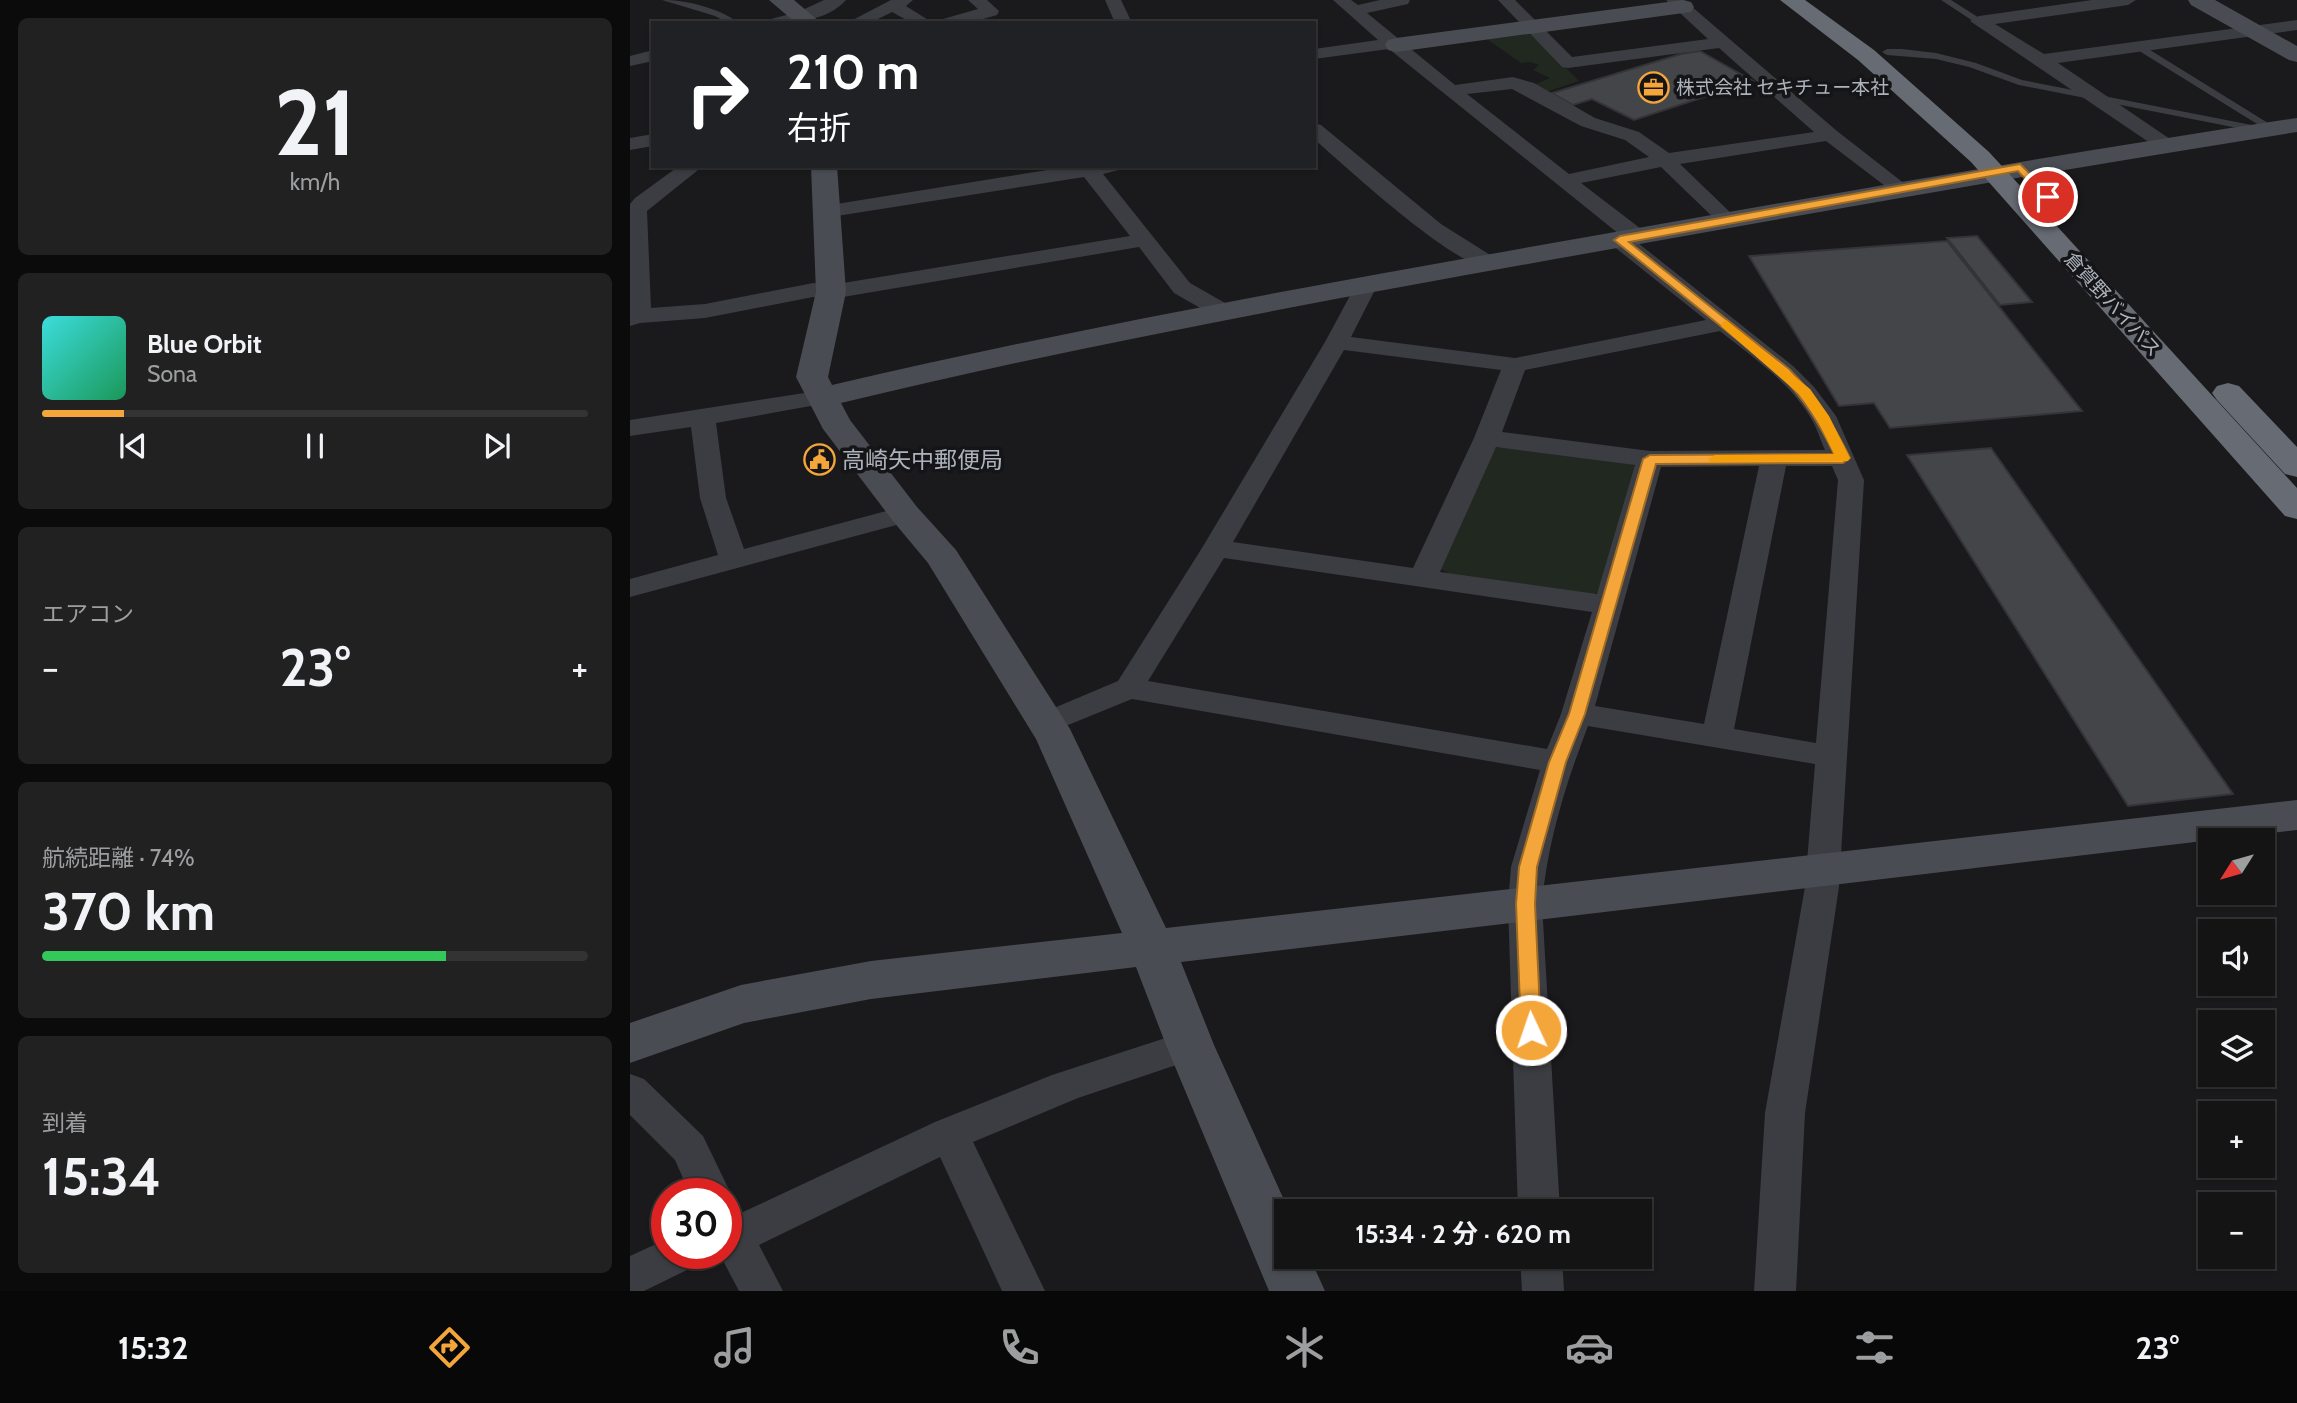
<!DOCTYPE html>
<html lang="ja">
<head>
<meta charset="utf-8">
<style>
	body { margin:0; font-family:Cabin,"Noto Sans JP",sans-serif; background:#212122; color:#f1f3f6; height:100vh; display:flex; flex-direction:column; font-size:26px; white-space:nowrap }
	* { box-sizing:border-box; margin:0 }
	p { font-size:23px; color:#9d9ea0 }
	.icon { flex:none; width:38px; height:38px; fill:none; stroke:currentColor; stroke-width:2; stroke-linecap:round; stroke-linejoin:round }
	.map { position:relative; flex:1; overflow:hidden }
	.sheet { display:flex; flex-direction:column; gap:18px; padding:18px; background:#0b0b0c; width:630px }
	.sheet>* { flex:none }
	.banner { position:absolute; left:21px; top:21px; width:665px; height:147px; border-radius:0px; box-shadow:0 2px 5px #0004,0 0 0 2px #333334; background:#202124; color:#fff; overflow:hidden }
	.needle { width:46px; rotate:233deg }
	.buttons { position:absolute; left:1568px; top:828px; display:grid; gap:14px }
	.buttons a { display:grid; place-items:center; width:77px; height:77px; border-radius:0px; background:#141415; box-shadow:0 2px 5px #0004,0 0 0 2px #333334; font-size:35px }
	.speed { position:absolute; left:21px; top:1178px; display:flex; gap:14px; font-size:35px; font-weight:700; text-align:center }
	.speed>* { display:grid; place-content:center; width:91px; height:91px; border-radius:50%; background:#141415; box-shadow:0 2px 5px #0004,0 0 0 2px #333334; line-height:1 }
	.speed .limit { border:10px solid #d22; background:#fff; color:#111 }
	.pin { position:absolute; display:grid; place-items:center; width:60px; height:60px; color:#fff; margin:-30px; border:4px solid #fff; border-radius:50%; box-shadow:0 2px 7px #0007 }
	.me { position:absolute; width:77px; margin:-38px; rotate:357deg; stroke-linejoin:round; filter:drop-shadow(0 0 5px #0008) }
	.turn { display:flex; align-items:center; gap:24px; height:147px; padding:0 21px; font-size:32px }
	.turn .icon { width:91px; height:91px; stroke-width:2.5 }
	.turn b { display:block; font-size:49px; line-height:60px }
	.big { font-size:52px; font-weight:700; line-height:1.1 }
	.sheet .widget { flex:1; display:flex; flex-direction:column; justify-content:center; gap:10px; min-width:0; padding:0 24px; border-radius:10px; background:#212122 }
	.sheet .dial { align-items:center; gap:0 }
	.dial b { font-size:91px; line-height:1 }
	.song { display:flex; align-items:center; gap:21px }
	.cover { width:84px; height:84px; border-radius:10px; background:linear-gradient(135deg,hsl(180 70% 55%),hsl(150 70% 35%)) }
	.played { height:7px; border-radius:4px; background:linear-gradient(90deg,#f4a63a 15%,#333334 15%) }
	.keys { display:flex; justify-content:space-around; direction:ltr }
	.heat { display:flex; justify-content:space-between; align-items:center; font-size:38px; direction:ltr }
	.charge { height:10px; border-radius:5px; background:linear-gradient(90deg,#34c759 74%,#333334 0) }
	.trip { position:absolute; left:644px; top:1199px; width:378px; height:70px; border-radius:0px; background:#141415; box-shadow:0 2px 5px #0004,0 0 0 2px #333334; font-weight:700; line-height:70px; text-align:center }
	.tab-bar { display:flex; height:112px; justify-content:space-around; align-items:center; background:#080808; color:#9d9ea0 }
	.tab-bar .icon { width:49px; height:49px }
	.tab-bar .on { color:#f4a63a }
	.tab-bar b { font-size:32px; color:#f1f3f6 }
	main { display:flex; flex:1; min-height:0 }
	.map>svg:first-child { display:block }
	.green { fill:#202820 }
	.building { fill:#444549; stroke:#343438; stroke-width:2 }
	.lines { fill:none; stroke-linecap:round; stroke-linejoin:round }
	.lane { fill:#3b3d42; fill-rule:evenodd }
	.street { fill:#3b3d42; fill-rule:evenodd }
	.secondary { fill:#494c52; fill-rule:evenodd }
	.highway { fill:#676b73; fill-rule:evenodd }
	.route { fill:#f4a63a; stroke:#9f6c26; stroke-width:2 }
	.slow { fill:#f59e0b }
	.labels { text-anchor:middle; stroke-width:7; stroke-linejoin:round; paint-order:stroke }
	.far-poi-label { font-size:19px; fill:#adb3bc; stroke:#151517; text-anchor:start }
	.far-street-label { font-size:19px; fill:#adb3bc; stroke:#151517 }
	.poi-label { font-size:23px; fill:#adb3bc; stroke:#151517; text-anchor:start }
</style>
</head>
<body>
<main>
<section class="sheet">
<div class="widget dial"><b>21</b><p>km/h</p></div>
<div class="widget">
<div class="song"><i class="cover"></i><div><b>Blue Orbit</b><p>Sona</p></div></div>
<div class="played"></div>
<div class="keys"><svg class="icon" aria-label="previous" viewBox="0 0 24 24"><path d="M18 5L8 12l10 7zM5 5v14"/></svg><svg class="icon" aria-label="pause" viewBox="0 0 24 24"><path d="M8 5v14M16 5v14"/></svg><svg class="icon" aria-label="next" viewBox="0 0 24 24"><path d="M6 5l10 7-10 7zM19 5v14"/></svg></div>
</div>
<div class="widget"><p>エアコン</p>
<div class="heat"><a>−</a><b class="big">23°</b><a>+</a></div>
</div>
<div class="widget"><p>航続距離 · 74%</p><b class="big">370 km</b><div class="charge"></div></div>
<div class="widget"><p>到着</p><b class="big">15:34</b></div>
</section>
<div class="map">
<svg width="1667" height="1291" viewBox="0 0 1667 1291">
	<rect width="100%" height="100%" fill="#1a1a1c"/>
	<path class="green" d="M902,34L949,81L916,92L904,85L920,78L903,70L909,65L900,62L891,63L857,39Z
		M871,445L1001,462L1006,468L970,592L960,595L820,574L811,569L864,449Z"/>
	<path class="building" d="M1070,51L1123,81L1004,120L962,99L943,105L922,93L1051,54Z
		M1347,236L1402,302L1370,305L1317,238Z
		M1317,241L1452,411L1260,428L1244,403L1209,406L1119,256Z
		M1361,448L1603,794L1498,806L1277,455Z"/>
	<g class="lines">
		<path class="lane" d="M32,0C57,0 89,8 109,23H98L85,16Z
			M1311,0H1321L1354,21L1346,23Z
			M1506,45H1512L1646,128L1633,133L1389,85L1339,67L1306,59L1257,55L1252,52L1257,49H1272L1306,53L1346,63L1392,80L1632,127L1506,49Z"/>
		<path class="street" d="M194,0H216C197,21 165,23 139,23L141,19L168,12Z
			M261,0H283L276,6L303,23H282L262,12L240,23H217Z
			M338,0H357L369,11L367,15L339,23H311L313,19L348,9Z
			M475,0H491L502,23H485Z
			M703,0H721L728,5L750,0H780L778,4L737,13L825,85L883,77L904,83L965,118L1009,132L1039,153L1184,132L1089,48L938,68L932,67L868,0H885L942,57L1078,39L1036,0H1054L1207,131L1280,188L1277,192H1263L1196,141L1050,164L1104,216L1108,220L1104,224H1090L1031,167L951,183L1015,232L1018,237L1015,242L1008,243L1163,366L1184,387L1206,416L1234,480L1209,887L1175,1113L1166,1291H1124L1135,1113L1175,887L1185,764L958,726C936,783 917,843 912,904L930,1211H888L878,904L881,867L910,770L502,699L416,734L405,730L400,723L405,716L488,681L572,548L695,342L729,279H745L748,284L721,337L885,358L1076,320L982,245L979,240L982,235L989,234L759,49L684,59V49L748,40ZM882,89L951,126L995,140L1019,157L939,174L837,94ZM1090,331C1121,356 1157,380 1179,415C1186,425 1190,439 1195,450L1020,451L872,432L895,370ZM714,350L871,370L844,438L783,568L603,542ZM866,447L1005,465L967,594L810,572ZM1129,466L1074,724L965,706L1031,467ZM1156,466H1202L1208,480L1186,743L1104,729ZM594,558L962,612L931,714L917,749L518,681Z
			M1462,0H1506L1498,5L1365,24L1414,54L1667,20V30L1428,63L1543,141L1546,145L1543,149H1529L1340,21L1349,16Z
			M23,50V61L0,66V56Z
			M684,123L691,125L811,224L865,258L868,263L865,268C833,276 713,164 684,139Z
			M23,134V146L0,150V138Z
			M49,166H73L17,211L21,308L75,304L183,283L201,285L500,236L454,177L194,218L187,216L183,212L187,208L194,206L442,166H492L489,170L473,174L560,283L602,307L606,312L602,317H586L544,293L509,247L201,299L183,297L75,318L10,323L0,326V204L5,198Z
			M194,390L203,392L206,397L203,402L86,423L96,498L114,549L275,506L285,508L289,514L285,520L0,597V579L88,555L70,498L61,427L0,436V420Z
			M560,1030L573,1034L579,1045L573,1056L448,1098L343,1142L415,1291H372L310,1157L129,1245L153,1291H109L89,1253H96V1208L111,1213L305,1122L422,1075Z
			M0,1074L14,1079L73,1136L101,1194L96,1205V1194H60L45,1160L0,1115Z
			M37,1239V1253H71L65,1266L14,1291H0V1256Z
			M890,1256H932L934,1291H892Z"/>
		<path class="secondary" d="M139,0H164L191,23H166Z
			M1053,0L1061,2L1064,7L1061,12L766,52L758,50L755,45L758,40L766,38Z
			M1558,0H1585L1667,46V62L1659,60L1561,5Z
			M1667,118V132C1427,170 1187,212 948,255C702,299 455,344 211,403L220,420L287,507L326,550L440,729L536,928L1667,800V830L551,962L584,1045L659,1211H656V1256H679L695,1291H639L536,1045L506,967L241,999L114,1023L0,1063V1023L111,985L241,961L492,933L406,739L298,563L263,521L193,429L166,377L186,292L181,166H207L216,292L198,377L202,385C450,327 701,282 951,238C1189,196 1428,154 1667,118Z"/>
		<path class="highway" d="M1150,0H1175L1244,50L1359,152L1667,488V519L1655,516L1341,162L1228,60Z
			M1598,383L1609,386L1667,447V477L1655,474L1587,400L1582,393L1587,386Z"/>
	</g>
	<path class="route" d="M1390,164L1422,195V200H1414L1388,171L999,242L1159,369C1186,396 1203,424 1220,458L1213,463L1026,464L955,714L936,762L907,867L905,904L911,1030L908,1035L901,1038L894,1035L891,1030L886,904L889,867L919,762L939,714L1013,459L1020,455L1204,454C1189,423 1174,399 1150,374L984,240L990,236Z"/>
	<path class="slow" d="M1096,320L1180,389L1199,416L1220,458L1218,461L1080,462L1078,459L1085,455L1204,454L1186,417L1170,395L1092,327L1090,324Z"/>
	<defs>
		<symbol id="office-ring" viewBox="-11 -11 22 22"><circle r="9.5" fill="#151517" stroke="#f4a63a" stroke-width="1.5"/><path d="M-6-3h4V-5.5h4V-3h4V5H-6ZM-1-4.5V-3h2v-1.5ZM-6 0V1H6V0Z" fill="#f4a63a"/></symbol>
		<symbol id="civic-ring" viewBox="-11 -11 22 22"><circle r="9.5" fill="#151517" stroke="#f4a63a" stroke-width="1.5"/><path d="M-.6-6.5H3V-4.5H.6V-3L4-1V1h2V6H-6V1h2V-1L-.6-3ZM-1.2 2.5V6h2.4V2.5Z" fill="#f4a63a"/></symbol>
	</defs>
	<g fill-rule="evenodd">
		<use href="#office-ring" x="1006" y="70" width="35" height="35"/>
		<use href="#civic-ring" x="172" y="442" width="35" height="35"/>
	</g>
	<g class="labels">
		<g class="far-poi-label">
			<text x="1046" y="94">株式会社 セキチュー本社</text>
		</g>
		<g class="far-street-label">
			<text transform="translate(1483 304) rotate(48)" y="7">倉賀野バイパス</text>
		</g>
		<g class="poi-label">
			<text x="212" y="468">高崎矢中郵便局</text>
		</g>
	</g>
</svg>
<div class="buttons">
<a><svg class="needle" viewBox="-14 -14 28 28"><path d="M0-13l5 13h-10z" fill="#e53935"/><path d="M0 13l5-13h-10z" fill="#9d9ea0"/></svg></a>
<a><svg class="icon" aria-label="sound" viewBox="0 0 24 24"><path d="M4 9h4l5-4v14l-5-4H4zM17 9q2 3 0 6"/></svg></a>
<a><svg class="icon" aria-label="layers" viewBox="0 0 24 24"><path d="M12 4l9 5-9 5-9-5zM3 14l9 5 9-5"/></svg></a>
<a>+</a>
<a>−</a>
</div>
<div class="speed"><div class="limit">30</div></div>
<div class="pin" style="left:1418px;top:197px;background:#d93025"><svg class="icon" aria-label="arrive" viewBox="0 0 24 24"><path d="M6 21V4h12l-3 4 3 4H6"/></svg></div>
<svg class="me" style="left:901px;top:1030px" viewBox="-20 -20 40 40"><circle r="17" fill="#f4a63a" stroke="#fff" stroke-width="3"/><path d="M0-11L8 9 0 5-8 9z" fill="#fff"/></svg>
<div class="trip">15:34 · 2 分 · 620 m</div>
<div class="banner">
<div class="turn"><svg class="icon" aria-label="right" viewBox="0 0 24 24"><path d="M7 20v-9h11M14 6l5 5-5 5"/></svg><div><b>210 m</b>右折</div></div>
</div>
</div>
</main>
<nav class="tab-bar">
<b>15:32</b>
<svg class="icon on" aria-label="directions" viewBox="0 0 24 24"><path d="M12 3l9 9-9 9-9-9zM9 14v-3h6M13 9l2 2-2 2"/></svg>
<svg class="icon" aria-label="music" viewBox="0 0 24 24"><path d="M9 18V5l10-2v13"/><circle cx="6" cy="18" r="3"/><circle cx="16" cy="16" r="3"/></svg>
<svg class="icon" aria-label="phone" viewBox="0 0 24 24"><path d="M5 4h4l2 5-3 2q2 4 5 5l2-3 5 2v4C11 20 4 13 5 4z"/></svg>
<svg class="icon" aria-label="climate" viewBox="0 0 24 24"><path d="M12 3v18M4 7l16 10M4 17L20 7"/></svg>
<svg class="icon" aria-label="car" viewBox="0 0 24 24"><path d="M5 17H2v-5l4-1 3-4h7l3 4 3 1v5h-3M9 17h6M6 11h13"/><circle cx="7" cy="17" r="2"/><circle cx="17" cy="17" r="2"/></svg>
<svg class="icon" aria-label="filters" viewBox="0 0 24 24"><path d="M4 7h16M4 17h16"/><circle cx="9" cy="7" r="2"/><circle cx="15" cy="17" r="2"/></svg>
<b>23°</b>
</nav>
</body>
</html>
